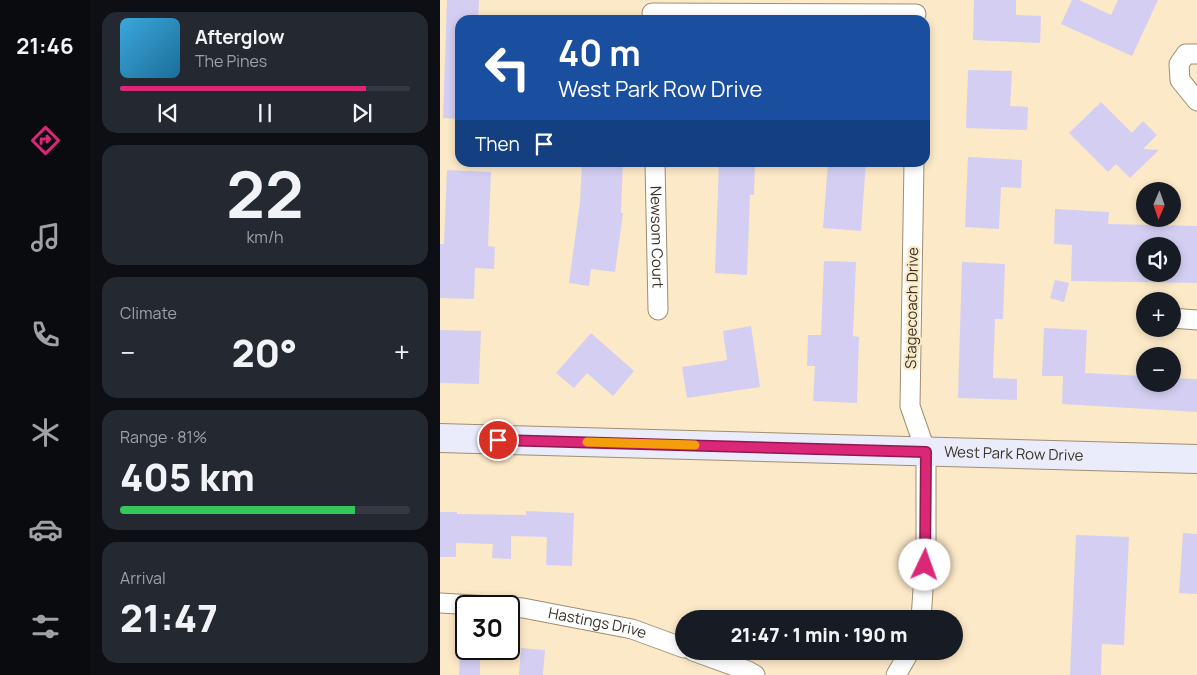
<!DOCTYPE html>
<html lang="en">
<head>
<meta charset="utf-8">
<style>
	body { margin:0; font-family:Manrope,sans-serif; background:#242831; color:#f1f3f6; height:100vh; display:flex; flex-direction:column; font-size:19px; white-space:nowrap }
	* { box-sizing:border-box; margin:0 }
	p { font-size:16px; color:#9ea1a6 }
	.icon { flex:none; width:28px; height:28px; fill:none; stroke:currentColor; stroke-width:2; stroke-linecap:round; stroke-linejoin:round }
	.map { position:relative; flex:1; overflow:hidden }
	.sheet { display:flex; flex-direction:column; gap:12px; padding:12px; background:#0d0f14; width:350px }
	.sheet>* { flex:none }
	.guide { position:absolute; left:15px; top:15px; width:475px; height:152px; border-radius:15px; box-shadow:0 2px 8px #0003; background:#1a4fa0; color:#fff; overflow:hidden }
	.needle { width:32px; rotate:182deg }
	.tools { position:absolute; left:696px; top:182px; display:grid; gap:10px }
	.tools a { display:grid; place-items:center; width:45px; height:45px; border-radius:50%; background:#171b24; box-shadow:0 2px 8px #0003; font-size:25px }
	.speed { position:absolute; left:15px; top:595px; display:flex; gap:10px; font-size:25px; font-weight:700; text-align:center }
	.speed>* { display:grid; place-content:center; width:65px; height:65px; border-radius:50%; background:#171b24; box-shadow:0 2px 8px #0003; line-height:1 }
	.speed .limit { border:2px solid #111; border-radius:8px; background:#fff; color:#111 }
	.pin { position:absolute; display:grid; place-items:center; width:42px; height:42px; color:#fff; margin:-21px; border:2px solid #fff; border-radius:50%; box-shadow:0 1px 5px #0007 }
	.me { position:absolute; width:55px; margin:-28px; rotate:3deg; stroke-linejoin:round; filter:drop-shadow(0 0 4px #0008) }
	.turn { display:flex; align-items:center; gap:18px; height:105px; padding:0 20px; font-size:22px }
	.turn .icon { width:65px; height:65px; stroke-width:2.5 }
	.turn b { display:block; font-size:35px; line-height:42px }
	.then { display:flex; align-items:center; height:48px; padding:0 20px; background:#0003; gap:10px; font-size:19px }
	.big { font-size:38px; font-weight:800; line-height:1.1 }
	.sheet .tile { flex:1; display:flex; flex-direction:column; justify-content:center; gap:8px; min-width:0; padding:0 18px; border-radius:15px; background:#242831 }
	.sheet .dial { align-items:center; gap:0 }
	.dial b { font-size:65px; line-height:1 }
	.song { display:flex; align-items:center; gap:15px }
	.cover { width:60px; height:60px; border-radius:8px; background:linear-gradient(135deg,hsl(200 70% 55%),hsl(200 70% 35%)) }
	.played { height:5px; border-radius:2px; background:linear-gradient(90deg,#db2777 85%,#363941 85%) }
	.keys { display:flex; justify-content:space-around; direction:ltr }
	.heat { display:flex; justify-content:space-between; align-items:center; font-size:28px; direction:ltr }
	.charge { height:8px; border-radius:4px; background:linear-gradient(90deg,#34c759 81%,#363941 0) }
	.trip { position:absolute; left:235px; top:610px; width:288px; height:50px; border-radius:25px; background:#171b24; box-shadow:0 2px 8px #0003; font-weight:800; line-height:50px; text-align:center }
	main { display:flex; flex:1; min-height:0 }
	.tab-bar { display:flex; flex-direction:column; width:90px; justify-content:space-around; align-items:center; background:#090b0e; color:#9ea1a6 }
	.tab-bar .icon { width:35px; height:35px }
	.tab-bar .active { color:#db2777 }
	.tab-bar b { font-size:22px; color:#f1f3f6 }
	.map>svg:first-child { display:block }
	.building { fill:#d4cff2; fill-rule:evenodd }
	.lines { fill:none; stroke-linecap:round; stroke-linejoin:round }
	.street-casing { stroke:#9f8e6f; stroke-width:21 }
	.secondary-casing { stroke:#9f8e6f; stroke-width:30 }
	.street { stroke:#fff; stroke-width:19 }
	.secondary { stroke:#ebecfb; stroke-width:28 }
	.route-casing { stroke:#8e194d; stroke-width:12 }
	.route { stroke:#db2777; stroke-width:9 }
	.slow { stroke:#f59e0b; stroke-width:9 }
	.labels { text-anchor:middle; stroke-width:4.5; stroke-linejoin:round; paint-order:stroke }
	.street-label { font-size:15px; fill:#393225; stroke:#fce9c8 }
</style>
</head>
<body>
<main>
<nav class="tab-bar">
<b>21:46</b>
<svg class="icon active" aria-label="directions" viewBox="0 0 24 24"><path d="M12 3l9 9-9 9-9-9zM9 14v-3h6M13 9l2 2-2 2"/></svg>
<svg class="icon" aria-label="music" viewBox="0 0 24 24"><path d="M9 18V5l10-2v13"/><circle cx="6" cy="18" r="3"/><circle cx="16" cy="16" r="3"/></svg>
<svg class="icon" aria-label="phone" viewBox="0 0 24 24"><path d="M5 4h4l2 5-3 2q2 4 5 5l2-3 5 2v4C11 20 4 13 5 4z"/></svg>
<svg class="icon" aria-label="climate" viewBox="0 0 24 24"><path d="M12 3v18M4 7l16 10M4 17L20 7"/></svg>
<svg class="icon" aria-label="car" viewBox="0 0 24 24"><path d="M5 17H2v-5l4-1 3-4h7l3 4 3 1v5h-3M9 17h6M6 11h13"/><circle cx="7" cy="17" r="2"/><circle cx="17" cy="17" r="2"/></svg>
<svg class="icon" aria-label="filters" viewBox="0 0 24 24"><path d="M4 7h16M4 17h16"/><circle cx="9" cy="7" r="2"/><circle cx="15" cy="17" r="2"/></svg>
</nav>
<section class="sheet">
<div class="tile">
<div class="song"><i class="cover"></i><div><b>Afterglow</b><p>The Pines</p></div></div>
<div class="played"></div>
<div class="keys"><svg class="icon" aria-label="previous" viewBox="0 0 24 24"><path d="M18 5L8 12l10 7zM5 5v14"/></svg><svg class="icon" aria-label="pause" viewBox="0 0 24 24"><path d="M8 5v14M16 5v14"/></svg><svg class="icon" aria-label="next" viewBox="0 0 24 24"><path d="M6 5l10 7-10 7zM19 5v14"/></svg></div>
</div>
<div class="tile dial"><b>22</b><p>km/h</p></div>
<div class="tile"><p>Climate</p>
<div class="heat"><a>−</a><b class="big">20°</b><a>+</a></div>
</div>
<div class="tile"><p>Range · 81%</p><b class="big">405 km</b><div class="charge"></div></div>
<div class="tile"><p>Arrival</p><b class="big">21:47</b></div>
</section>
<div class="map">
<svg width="757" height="675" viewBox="0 0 757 675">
	<rect width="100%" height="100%" fill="#fce9c8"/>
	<path class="building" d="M7,0H39L38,20H20V119L3,118Z
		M534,0H576V15L601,16L600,43L533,40Z
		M632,0H639L671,15L678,0H718L692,56L621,24Z
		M528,70L572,71L570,106L588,107L587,130L526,128Z
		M661,102L692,133L703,121L717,135L703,149L719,150L690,178L676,164L668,172L629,133Z
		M528,157L582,160L581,188L561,187L559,229L525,227Z
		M142,162H183L181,213H183L175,272L151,269L149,286L129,283L140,202Z
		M279,162H315L314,195H310L307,275L275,273Z
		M388,162H426L421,231L383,228Z
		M7,170L51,172L48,246L55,247L54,269L35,268L34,299L0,298V244H4Z
		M615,209L669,212L668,224L757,226V283L631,281L632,245L614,244ZM705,246H732V274H705Z
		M384,261L416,262L413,336L419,337L417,403L373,401L375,366H367L368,335H381Z
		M522,262L565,264L563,319H555L553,378L577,379V400L518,398Z
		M615,280L629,283L624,302L610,298Z
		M311,326L320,387L247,398L242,367L287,360L283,331Z
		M604,328L647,330L645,373L705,376V384H732V378L757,379V412L622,404L623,376H602Z
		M0,330L41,331L39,384L0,383Z
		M151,333L194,371L173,396L147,373L134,388L116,373Z
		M86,511L134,513L132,566L106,565L107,537L71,536V559L52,558L53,544L16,543V557H0V512H17V514L86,515Z
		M743,533L757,534V594L739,593Z
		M636,535L689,537L684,645L662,644L661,675H630Z
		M81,648L105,650L103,675H79Z
		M20,655L40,656V675H19Z"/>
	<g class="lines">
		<defs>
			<g id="street">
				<path d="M212,13L476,14"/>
				<path d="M757,54H746L739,64L740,80L757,101"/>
				<path id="s1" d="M215,162L218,310"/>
				<path d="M474,162L470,406L486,452V547L481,619"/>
				<path d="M732,318L757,320"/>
				<path d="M0,603L51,606"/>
				<path id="s2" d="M69,607L83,608L192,629L244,648"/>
				<path d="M253,651L308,671L315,675"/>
				<path d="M456,675L470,651"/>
			</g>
			<g id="secondary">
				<path id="s3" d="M0,438L757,459"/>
			</g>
		</defs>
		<use href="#street" class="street-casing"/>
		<use href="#secondary" class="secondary-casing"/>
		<use href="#street" class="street"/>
		<use href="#secondary" class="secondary"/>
	</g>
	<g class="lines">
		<defs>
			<path id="route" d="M58,440L486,452L485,565"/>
		</defs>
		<use href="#route" class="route-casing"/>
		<use href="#route" class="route"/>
		<path class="slow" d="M147,442L255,445"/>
	</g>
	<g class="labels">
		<g class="street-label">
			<text dy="5" stroke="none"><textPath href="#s1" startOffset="75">Newsom Court</textPath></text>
			<text transform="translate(472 308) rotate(-89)" y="5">Stagecoach Drive</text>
			<text dy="5" stroke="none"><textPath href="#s3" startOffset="574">West Park Row Drive</textPath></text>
			<text dy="5" stroke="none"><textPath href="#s2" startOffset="90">Hastings Drive</textPath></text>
		</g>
	</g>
</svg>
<div class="tools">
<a><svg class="needle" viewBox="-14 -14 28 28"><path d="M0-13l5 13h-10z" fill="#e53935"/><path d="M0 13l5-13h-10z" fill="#9ea1a6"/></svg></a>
<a><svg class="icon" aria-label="sound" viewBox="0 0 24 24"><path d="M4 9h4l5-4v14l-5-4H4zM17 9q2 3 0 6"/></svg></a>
<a>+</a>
<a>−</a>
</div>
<div class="speed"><div class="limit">30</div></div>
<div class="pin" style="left:58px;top:440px;background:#d93025"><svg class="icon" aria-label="arrive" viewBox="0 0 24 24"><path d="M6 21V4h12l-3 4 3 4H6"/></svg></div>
<svg class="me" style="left:485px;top:565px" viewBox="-20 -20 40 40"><circle r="19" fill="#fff"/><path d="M0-13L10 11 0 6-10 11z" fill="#db2777"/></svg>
<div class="trip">21:47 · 1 min · 190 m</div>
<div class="guide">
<div class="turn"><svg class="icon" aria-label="left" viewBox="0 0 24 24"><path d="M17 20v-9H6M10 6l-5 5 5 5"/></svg><div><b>40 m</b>West Park Row Drive</div></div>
<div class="then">Then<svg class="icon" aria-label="arrive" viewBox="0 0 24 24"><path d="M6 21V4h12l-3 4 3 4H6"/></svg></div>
</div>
</div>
</main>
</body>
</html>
